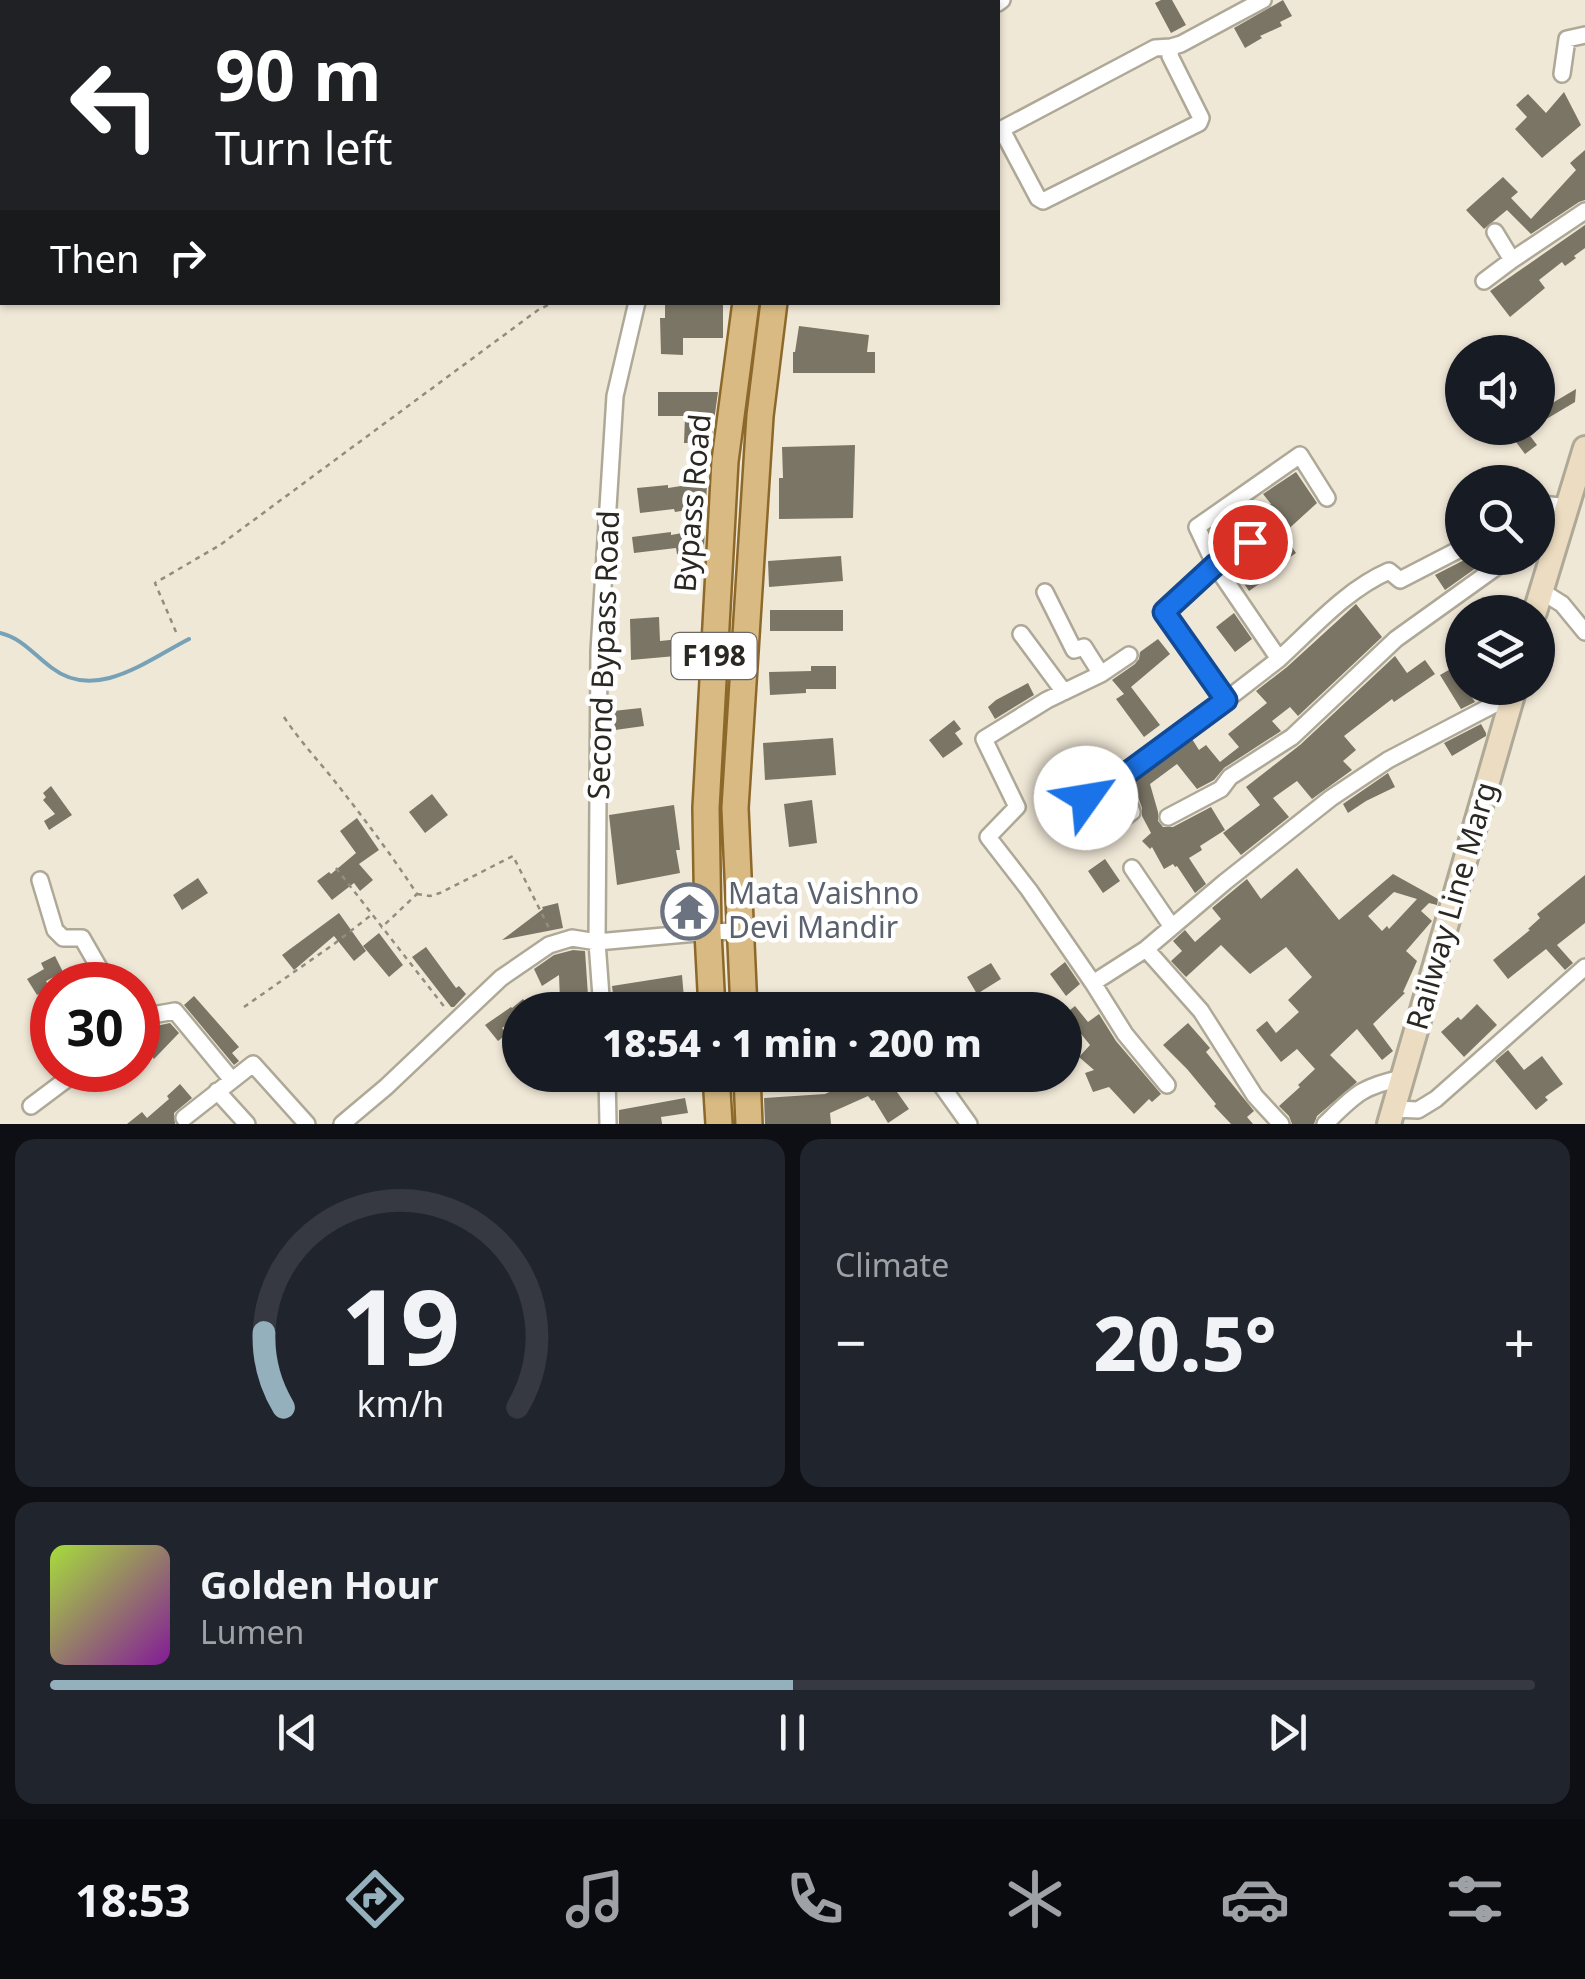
<!DOCTYPE html>
<html lang="en">
<head>
<meta charset="utf-8">
<style>
	body { margin:0; font-family:"Noto Sans",sans-serif; background:#20242c; color:#f1f3f6; height:100vh; display:flex; flex-direction:column; font-size:38px; white-space:nowrap }
	* { box-sizing:border-box; margin:0 }
	p { font-size:32px; color:#9ea1a6 }
	.icon { flex:none; width:55px; height:55px; fill:none; stroke:currentColor; stroke-width:2; stroke-linecap:round; stroke-linejoin:round }
	.map { position:relative; height:1124px; overflow:hidden }
	.side { display:flex; flex-direction:column; gap:15px; padding:15px; background:#0d0f14; flex:1 }
	.side>* { flex:none }
	.hud { position:absolute; left:0px; top:0px; width:1000px; height:305px; box-shadow:0 2px 8px #0004; background:#202124; color:#fff; overflow:hidden }
	.buttons { position:absolute; left:1445px; top:335px; display:grid; gap:20px }
	.buttons a { display:grid; place-items:center; width:110px; height:110px; border-radius:50%; background:#171b24; box-shadow:0 2px 8px #0004; font-size:50px }
	.speed { position:absolute; left:30px; top:962px; display:flex; gap:20px; font-size:50px; font-weight:700; text-align:center }
	.speed>* { display:grid; place-content:center; width:130px; height:130px; border-radius:50%; background:#171b24; box-shadow:0 2px 8px #0004; line-height:1 }
	.speed .limit { border:15px solid #d22; background:#fff; color:#111 }
	.pin { position:absolute; display:grid; place-items:center; width:85px; height:85px; color:#fff; margin:-42px; border:5px solid #fff; border-radius:50%; box-shadow:0 2px 10px #0007 }
	.me { position:absolute; width:110px; margin:-55px; rotate:58deg; stroke-linejoin:round; filter:drop-shadow(0 0 8px #0008) }
	.turn { display:flex; align-items:center; gap:35px; height:210px; padding:0 50px; font-size:45px }
	.turn .icon { width:130px; height:130px; stroke-width:2.5 }
	.turn b { display:block; font-size:70px; line-height:85px }
	.then { display:flex; align-items:center; height:95px; padding:0 50px; background:#0003; gap:20px; font-size:38px }
	.big { font-size:75px; font-weight:800; line-height:1.1 }
	.side .card { flex:1; display:flex; flex-direction:column; justify-content:center; gap:15px; min-width:0; padding:0 35px; border-radius:20px; background:#20242c }
	.side .dial { align-items:center; gap:0 }
	.dial svg { height:260px; overflow:visible; fill:none; stroke:#363941; stroke-width:7; stroke-linecap:round; text-anchor:middle }
	.dial text { fill:#f1f3f6; stroke:none }
	.song { display:flex; align-items:center; gap:30px }
	.cover { width:120px; height:120px; border-radius:15px; background:linear-gradient(135deg,hsl(80 70% 55%),hsl(290 70% 35%)) }
	.played { height:10px; border-radius:5px; background:linear-gradient(90deg,#94b0bc 50%,#363941 50%) }
	.keys { display:flex; justify-content:space-around; direction:ltr }
	.heat { display:flex; justify-content:space-between; align-items:center; font-size:55px; direction:ltr }
	.side .tiles { flex:1; display:grid; gap:15px; grid-template-columns:1fr 1fr }
	.card:last-child { grid-column:span 2 }
	.trip { position:absolute; left:502px; top:992px; width:580px; height:100px; border-radius:50px; background:#171b24; box-shadow:0 2px 8px #0004; font-weight:800; line-height:100px; text-align:center }
	.dock { display:flex; height:160px; justify-content:space-around; align-items:center; background:#090b0e; color:#9ea1a6 }
	.dock .icon { width:70px; height:70px }
	.dock .on { color:#94b0bc }
	.dock b { font-size:45px; color:#f1f3f6 }
	.map>svg:first-child { display:block }
	.lines { fill:none; stroke-linecap:round; stroke-linejoin:round }
	.stream { stroke:#77a1b7; stroke-width:4 }
	.building { fill:#7b7565; fill-rule:evenodd }
	.street-casing { stroke:#aea897; stroke-width:20 }
	.secondary-casing { stroke:#aea897; stroke-width:28 }
	.primary-casing { stroke:#8c692b; stroke-width:30 }
	.path { stroke:#928d81; stroke-width:2.5; stroke-dasharray:5 5; stroke-linecap:butt }
	.street { stroke:#fff; stroke-width:15 }
	.secondary { stroke:#ecdcc1; stroke-width:22 }
	.primary { stroke:#d9ba83; stroke-width:25 }
	.route-casing { stroke:#114b97; stroke-width:25 }
	.route { stroke:#1a73e8; stroke-width:18 }
	.labels { text-anchor:middle; stroke-width:9; stroke-linejoin:round; paint-order:stroke }
	.shield { fill:#fff; stroke:#6b6864; stroke-width:2.5 }
	.shield-label { font-size:28px; font-weight:bold; fill:#2b2822 }
	.street-label { font-size:30px; fill:#2b2822; stroke:#fff }
	.worship-label { font-size:30px; fill:#5b616d; stroke:#fff; text-anchor:start }
</style>
</head>
<body>
<div class="map">
<svg width="1585" height="1124" viewBox="0 0 1585 1124">
	<rect width="100%" height="100%" fill="#f0e8d7"/>
	<g class="lines">
		<path class="stream" d="M0,633C22,638 34,655 52,668C96,702 148,660 189,639"/>
	</g>
	<path class="building" d="M1161,0H1172L1186,25L1171,33L1155,3Z
		M1283,0L1292,16L1280,22L1282,26L1260,36L1262,38L1245,48L1234,28Z
		M1564,92L1581,125L1542,158L1515,129L1527,117L1516,105L1528,94L1546,113Z
		M1585,150V200L1579,202L1531,234L1507,210L1484,229L1466,210L1503,177L1518,192L1511,198L1531,219L1576,170L1570,163Z
		M1585,225V248L1574,256L1576,258L1565,266L1562,262L1539,280L1545,288L1510,317L1490,291Z
		M665,302H723V338H683V355L661,354L660,318H665Z
		M799,326L869,335L867,352H875V373H793V352H795Z
		M1538,388L1549,405L1576,389L1575,402L1538,424Z
		M658,392H718L711,443H684L685,416H658Z
		M1487,428H1524L1537,445L1525,454L1510,434L1498,443Z
		M855,445L853,518L779,519V478H783L782,447Z
		M1296,472L1317,503L1283,534L1296,553L1283,562L1263,534L1259,537L1255,532H1245L1242,528L1271,504L1263,494Z
		M707,482L706,507L675,512L674,509L640,513L637,488L668,485V488Z
		M705,529L704,549L677,554L676,548L634,553L632,537L671,532V535Z
		M841,556L843,581L769,587L768,561Z
		M1255,556L1269,577L1249,591L1235,570Z
		M1468,558H1490L1445,590L1435,575Z
		M1356,604L1382,637L1298,716L1290,707L1272,721L1281,731L1224,768L1214,780L1197,789L1177,764L1150,784L1158,812V821L1163,827H1173L1211,807L1225,830L1200,846L1202,850L1189,858L1206,884L1195,893L1177,866L1175,867L1173,864L1164,869L1152,847L1150,849L1142,841L1151,833L1142,816V808L1133,783L1192,739L1199,750L1206,745L1220,762L1239,747L1228,734L1267,703L1256,691L1287,667Z
		M770,610H843V631H770Z
		M1234,613L1252,639L1235,652L1216,627Z
		M659,617L660,641L699,637L698,654L631,660L630,619Z
		M1158,639L1170,654L1131,687L1160,725L1144,737L1116,699L1124,694L1112,680L1135,664L1139,659L1140,652Z
		M1395,656L1407,673L1425,660L1435,674L1394,702L1392,699L1344,736L1356,750L1343,761L1352,770L1312,799L1297,781L1273,798L1289,817L1241,855L1223,833L1260,805L1246,787L1300,745Z
		M811,666H836V689H806V693L770,695L769,672L811,671Z
		M1454,667L1462,681V688H1466L1475,702L1461,709L1440,675Z
		M1028,683L1034,695L995,719L988,707L996,700Z
		M641,708L644,726L615,730L613,711Z
		M954,720L961,729L955,733L963,744L943,758L929,740Z
		M1481,724L1486,733V736L1452,756L1444,743Z
		M833,738L836,775L765,780L763,743Z
		M1388,773L1395,787L1366,801L1348,813L1343,804Z
		M51,786L72,815L49,830L44,821L55,814L43,800L46,797L43,793Z
		M432,794L448,815L425,833L409,812Z
		M812,800L817,843L789,847L784,804Z
		M674,805L680,850H676L680,873L617,885L609,815Z
		M357,818L379,850L359,864L373,880L360,891L354,883L332,900L317,881L329,872L331,874L356,853L340,831Z
		M1105,859L1120,881L1103,893L1088,871Z
		M1297,868L1339,920L1393,874L1438,899L1437,905L1429,903L1421,911L1432,921L1406,951L1417,961L1403,992L1405,993L1373,1024L1393,1051L1382,1060L1357,1029L1330,1055L1357,1082L1317,1116L1314,1124H1292L1289,1116L1279,1106L1300,1087L1298,1085L1315,1069L1297,1049L1281,1062L1256,1030L1267,1021L1276,1033L1299,1012L1288,1000L1312,977L1286,947L1250,974L1221,945L1186,977L1171,961L1182,951L1173,941L1185,930L1195,942L1221,919L1212,908L1247,879L1261,899ZM1394,892L1417,899L1389,929L1387,926L1382,931L1368,916Z
		M1585,875V923L1557,945L1573,963L1565,970L1546,949L1508,979L1493,960L1530,930L1528,929L1540,918L1537,914Z
		M198,878L208,893L182,910L173,895Z
		M558,903L563,928L502,940L543,909L542,907Z
		M339,913L366,951L354,961L334,936L294,970L282,955Z
		M379,933L403,965L389,977L363,946Z
		M426,947L456,988L459,986L466,994L454,1007H451L412,957Z
		M573,950L585,951L589,1010H548L560,1001L559,975L542,986L534,969L554,955Z
		M55,956L63,972L46,981L50,988L37,995L27,979L44,969L41,963Z
		M1065,962L1080,984L1066,996L1050,974Z
		M991,963L1001,979L977,994L967,977Z
		M682,975L685,1010H615L612,986Z
		M194,996L239,1047L232,1053L239,1061L234,1065L184,1005Z
		M523,999L531,1008L520,1010V1016L502,1028L507,1034L498,1041L485,1025L511,1007L512,1008Z
		M1477,1004L1497,1025L1464,1057L1441,1032L1458,1017L1461,1020Z
		M1075,1006L1088,1022L1099,1014L1116,1041L1161,1094L1152,1102L1149,1099L1134,1114L1109,1087L1093,1092L1085,1073L1094,1070L1079,1057L1090,1045L1065,1014Z
		M170,1023L179,1033L154,1059L139,1039L156,1026Z
		M1188,1023L1210,1048L1206,1052L1254,1111L1247,1117L1253,1124H1231L1214,1106L1216,1104L1187,1069L1163,1045Z
		M1508,1050L1524,1070L1542,1056L1563,1084L1545,1097L1548,1100L1536,1110L1495,1061Z
		M856,1075H885L909,1109L888,1123L874,1100L872,1101L868,1096L830,1113L831,1124H765L764,1098L825,1094L858,1079Z
		M180,1084L192,1098L174,1113L175,1124H127L142,1112L147,1118L169,1099L167,1096Z
		M685,1098L688,1113L661,1117L662,1124H619V1110Z"/>
	<g class="lines">
		<defs>
			<path id="street" d="M693,2L694,0
				M998,3L1002,0
				M1171,47L1155,48L1004,128L1003,132L1038,198L1043,201L1199,123L1201,118L1170,56L1171,47L1181,44L1263,0
				M1562,74L1567,39L1585,35
				M1495,232L1512,260
				M1484,281L1512,260L1585,211
				M1538,506L1542,504L1568,507
				M1249,542L1215,565L1197,527L1300,455L1327,498
				M1541,591L1562,604L1585,632
				M1045,592L1074,650L1084,647L1101,674L1047,700L984,739L1017,807L988,837L1029,890L1093,983
				M1021,634L1064,692
				M1101,674L1129,655
				M1226,700L1279,659
				M1119,779L1132,812L1093,840L1069,810L1119,779L1226,700L1164,612L1215,565L1279,659C1313,628 1347,589 1389,571L1400,580L1462,548
				M1168,817L1221,789L1230,777L1292,737L1396,639L1509,558
				M1132,868L1172,927
				M40,880L55,930L63,938H82L109,985
				M1146,949L1201,1011L1255,1096L1281,1124
				M602,1010L597,942L599,651L615,396L637,302
				M138,1020L141,1017L175,1011L232,1080
				M607,1075L608,1124
				M934,1075L969,1124
				M1167,1085L1125,1034L1093,983L1146,949L1225,882L1331,798L1388,760L1495,704L1513,698
				M217,1091L247,1124
				M31,1106L79,1070
				M1393,1109L1418,1110L1436,1099L1585,967
				M184,1118L253,1064L307,1124
				M342,1124L386,1087L501,978L549,945L572,938L597,942L708,932L740,931
				M1325,1124C1355,1095 1360,1087 1402,1078"/>
			<path id="secondary" d="M1535,612L1585,448
				M1389,1124L1515,688"/>
			<path id="primary" d="M800,2L801,0
				M837,2L838,0
				M712,1010L708,932L706,808L725,461L746,302
				M744,1010L735,808L760,416L774,302
				M716,1075L719,1124
				M747,1075L749,1124"/>
		</defs>
		<use href="#street" class="street-casing"/>
		<use href="#secondary" class="secondary-casing"/>
		<use href="#primary" class="primary-casing"/>
		<path class="path" d="M176,632L155,583L220,545L538,310L554,302
			M284,717C299,740 316,758 333,779C362,816 391,854 417,894L381,928
			M336,868L446,1009
			M417,894L430,896L440,893L513,856L549,928
			M244,1007L334,944L370,916"/>
		<use href="#street" class="street"/>
		<use href="#secondary" class="secondary"/>
		<use href="#primary" class="primary"/>
	</g>
	<g class="lines">
		<defs>
			<path id="route" d="M1086,798L1119,779L1226,700L1164,612L1215,565L1250,542"/>
		</defs>
		<use href="#route" class="route-casing"/>
		<use href="#route" class="route"/>
	</g>
	<defs>
		<symbol id="temple-ring" viewBox="-11 -11 22 22"><circle r="9.5" fill="#fff" stroke="#6b7280" stroke-width="1.5"/><path d="M0-6L5-2H3V0L6.5 2.5H4V6H1.5V3h-3V6H-4V2.5H-6.5L-3 0V-2H-5Z" fill="#6b7280"/></symbol>
	</defs>
	<g fill-rule="evenodd">
		<use href="#temple-ring" x="658" y="880" width="63" height="63"/>
	</g>
	<g class="labels">
		<rect class="shield" x="671.5" y="633" width="85" height="46" rx="8"/>
		<g class="shield-label">
			<text x="714" y="666">F198</text>
		</g>
		<g class="street-label">
			<text transform="translate(693 503) rotate(-85)" y="10">Bypass Road</text>
			<text transform="translate(604 655) rotate(-88)" y="10">Second Bypass Road</text>
			<text transform="translate(1452 906) rotate(-74)" y="10">Railway Line Marg</text>
		</g>
		<g class="worship-label">
			<text x="728" y="904">Mata Vaishno<tspan x="728" dy="34">Devi Mandir</tspan></text>
		</g>
	</g>
</svg>
<div class="buttons">
<a><svg class="icon" aria-label="sound" viewBox="0 0 24 24"><path d="M4 9h4l5-4v14l-5-4H4zM17 9q2 3 0 6"/></svg></a>
<a><svg class="icon" aria-label="search" viewBox="0 0 24 24"><circle cx="10" cy="10" r="6"/><path d="M15 15l6 6"/></svg></a>
<a><svg class="icon" aria-label="layers" viewBox="0 0 24 24"><path d="M12 4l9 5-9 5-9-5zM3 14l9 5 9-5"/></svg></a>
</div>
<div class="speed"><div class="limit">30</div></div>
<div class="pin" style="left:1250px;top:542px;background:#d93025"><svg class="icon" aria-label="arrive" viewBox="0 0 24 24"><path d="M6 21V4h12l-3 4 3 4H6"/></svg></div>
<svg class="me" style="left:1086px;top:798px" viewBox="-20 -20 40 40"><circle r="19" fill="#fff"/><path d="M0-13L10 11 0 6-10 11z" fill="#1a73e8"/></svg>
<div class="trip">18:54 · 1 min · 200 m</div>
<div class="hud">
<div class="turn"><svg class="icon" aria-label="left" viewBox="0 0 24 24"><path d="M17 20v-9H6M10 6l-5 5 5 5"/></svg><div><b>90 m</b>Turn left</div></div>
<div class="then">Then<svg class="icon" aria-label="right" viewBox="0 0 24 24"><path d="M7 20v-9h11M14 6l5 5-5 5"/></svg></div>
</div>
</div>
<section class="side">
<div class="tiles">
<div class="card dial"><svg viewBox="0 0 100 80">
<path d="M14 69A42 42 0 1 1 86 69"/>
<path d="M14 69A42 42 0 0 1 8 46" stroke="#94b0bc"/>
<text x="50" y="56" font-size="32" font-weight="700">19</text>
<text x="50" y="72" font-size="11">km/h</text>
</svg></div>
<div class="card"><p>Climate</p>
<div class="heat"><a>−</a><b class="big">20.5°</b><a>+</a></div>
</div>
<div class="card">
<div class="song"><i class="cover"></i><div><b>Golden Hour</b><p>Lumen</p></div></div>
<div class="played"></div>
<div class="keys"><svg class="icon" aria-label="previous" viewBox="0 0 24 24"><path d="M18 5L8 12l10 7zM5 5v14"/></svg><svg class="icon" aria-label="pause" viewBox="0 0 24 24"><path d="M8 5v14M16 5v14"/></svg><svg class="icon" aria-label="next" viewBox="0 0 24 24"><path d="M6 5l10 7-10 7zM19 5v14"/></svg></div>
</div>
</div>
</section>
<nav class="dock">
<b>18:53</b>
<svg class="icon on" aria-label="directions" viewBox="0 0 24 24"><path d="M12 3l9 9-9 9-9-9zM9 14v-3h6M13 9l2 2-2 2"/></svg>
<svg class="icon" aria-label="music" viewBox="0 0 24 24"><path d="M9 18V5l10-2v13"/><circle cx="6" cy="18" r="3"/><circle cx="16" cy="16" r="3"/></svg>
<svg class="icon" aria-label="phone" viewBox="0 0 24 24"><path d="M5 4h4l2 5-3 2q2 4 5 5l2-3 5 2v4C11 20 4 13 5 4z"/></svg>
<svg class="icon" aria-label="climate" viewBox="0 0 24 24"><path d="M12 3v18M4 7l16 10M4 17L20 7"/></svg>
<svg class="icon" aria-label="car" viewBox="0 0 24 24"><path d="M5 17H2v-5l4-1 3-4h7l3 4 3 1v5h-3M9 17h6M6 11h13"/><circle cx="7" cy="17" r="2"/><circle cx="17" cy="17" r="2"/></svg>
<svg class="icon" aria-label="filters" viewBox="0 0 24 24"><path d="M4 7h16M4 17h16"/><circle cx="9" cy="7" r="2"/><circle cx="15" cy="17" r="2"/></svg>
</nav>
</body>
</html>
